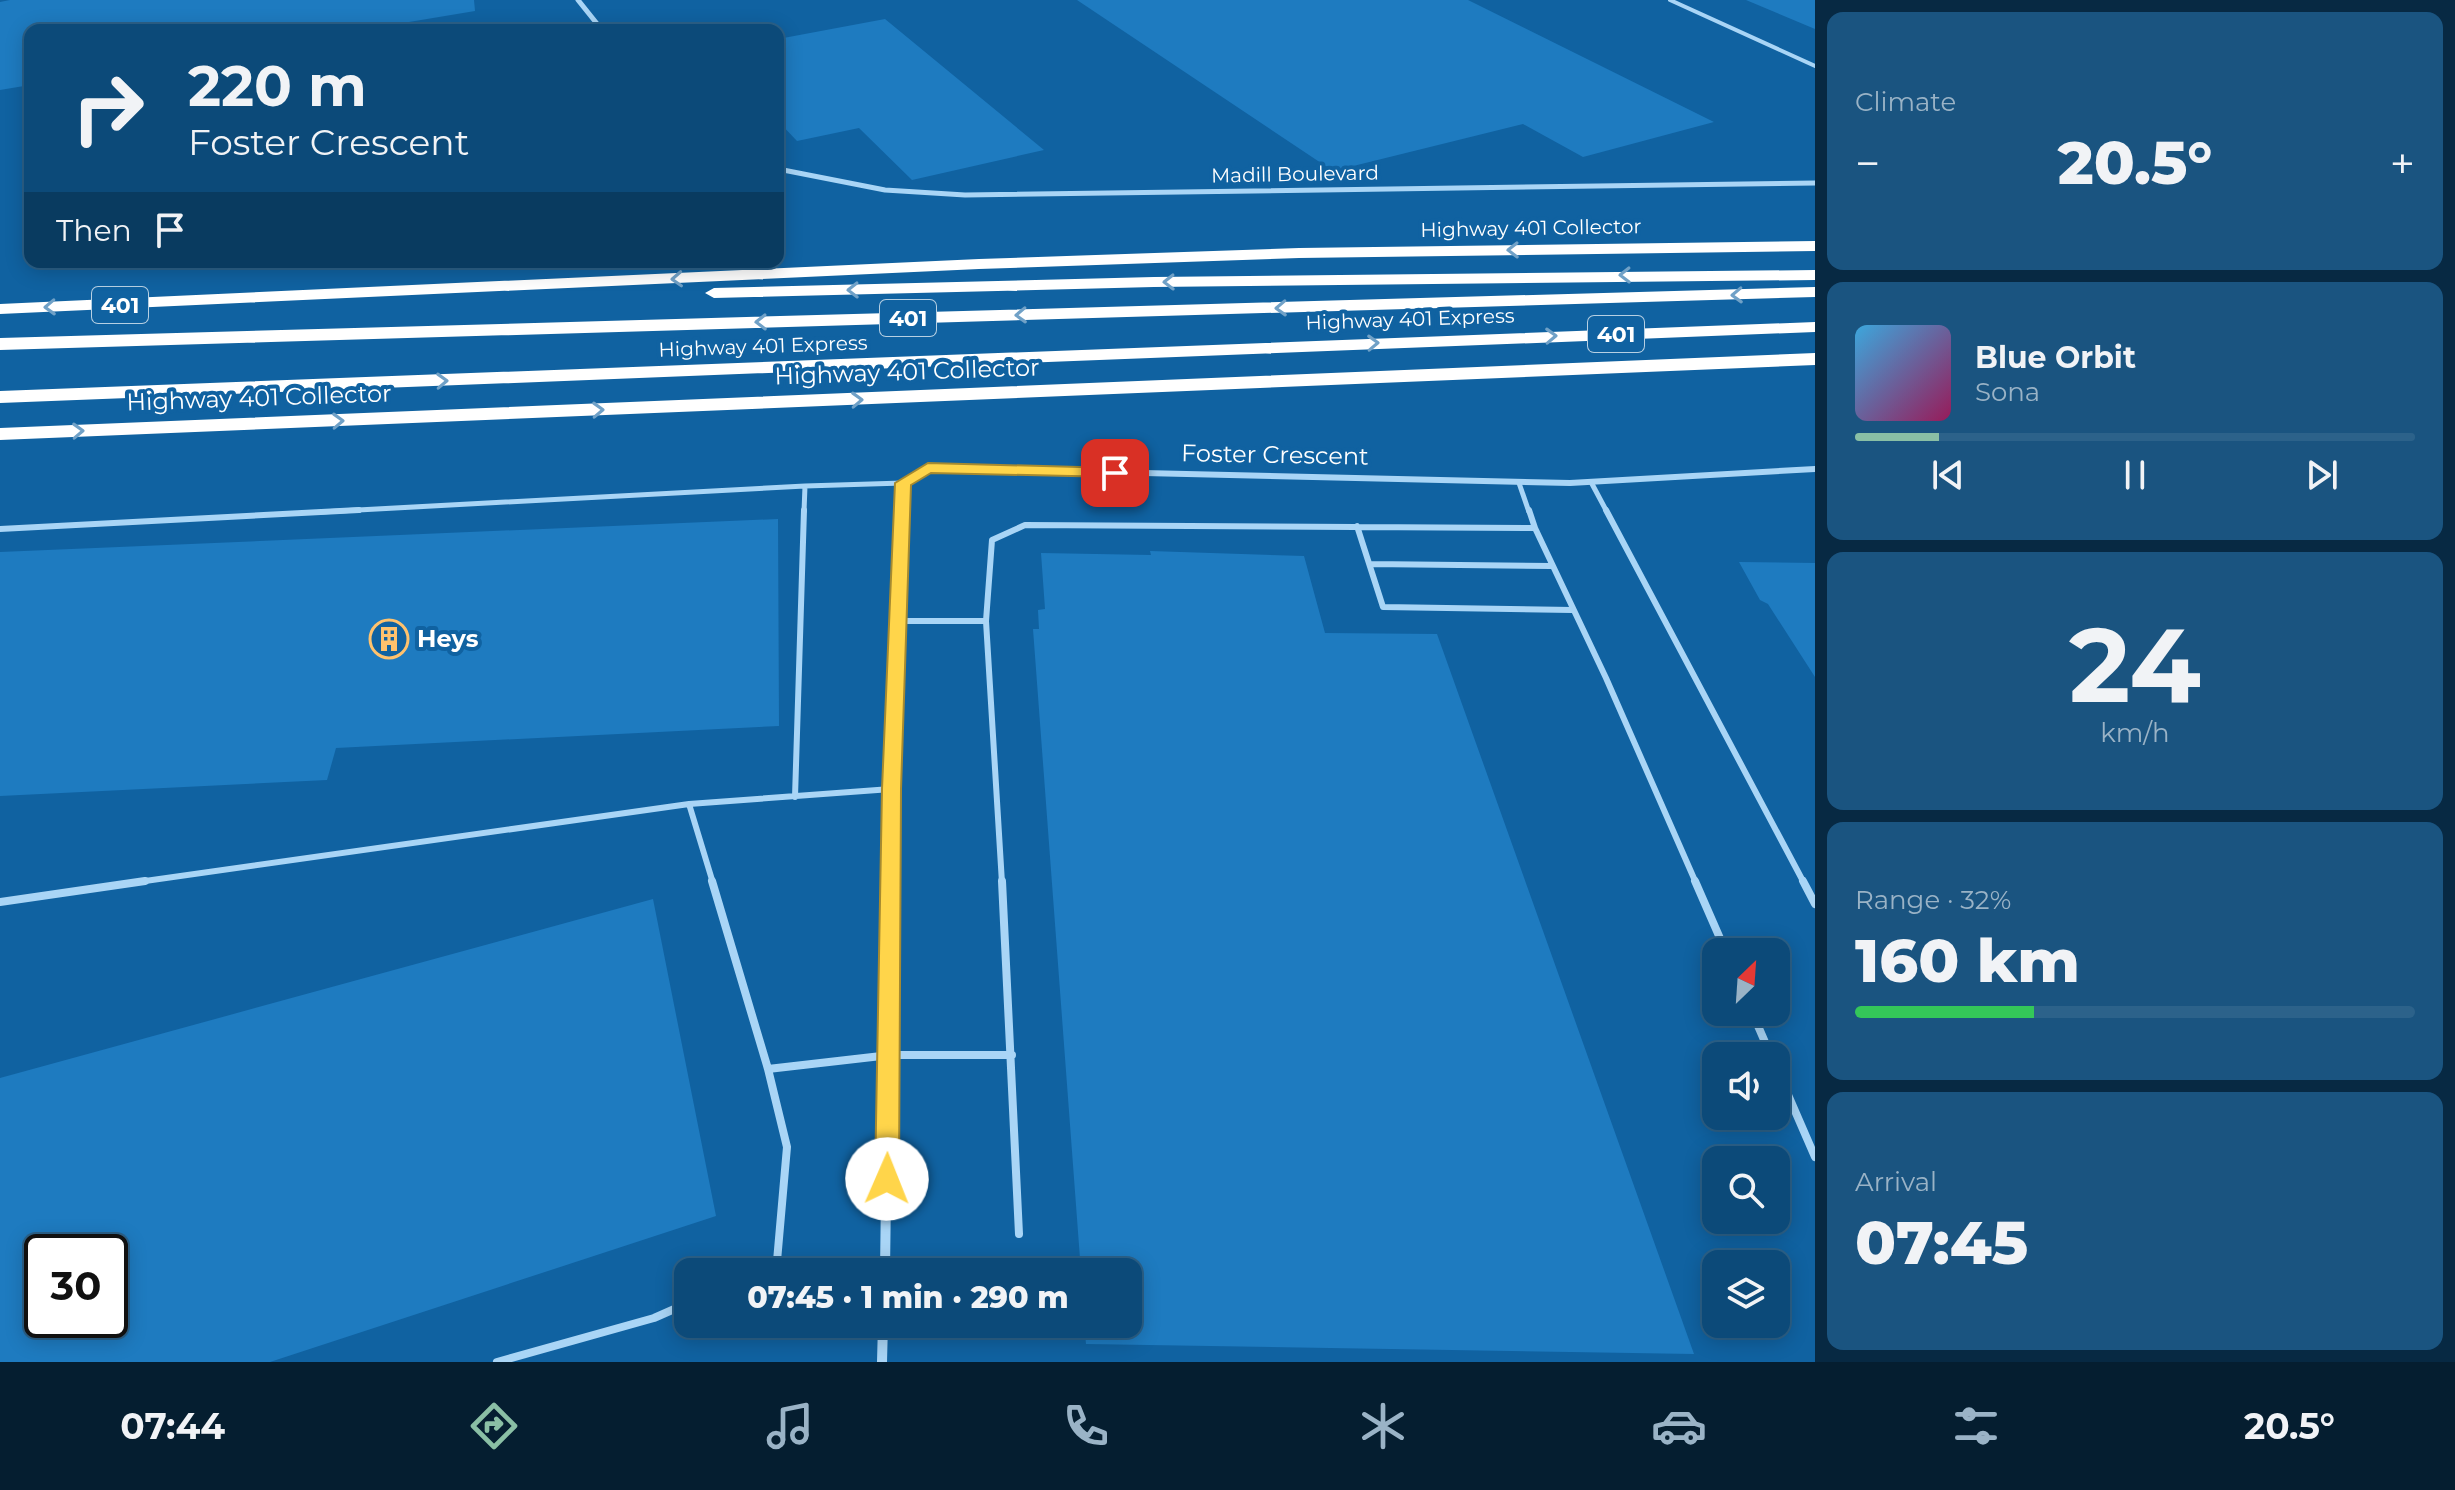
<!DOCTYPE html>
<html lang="en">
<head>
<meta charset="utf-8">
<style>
	body { margin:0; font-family:Montserrat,sans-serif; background:#1a5480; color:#f1f3f6; height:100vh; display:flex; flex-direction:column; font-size:30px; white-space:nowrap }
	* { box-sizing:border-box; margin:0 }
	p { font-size:26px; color:#9ab3c6 }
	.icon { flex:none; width:44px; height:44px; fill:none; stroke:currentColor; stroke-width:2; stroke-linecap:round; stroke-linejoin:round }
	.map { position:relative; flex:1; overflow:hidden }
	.panel { display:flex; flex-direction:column; gap:12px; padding:12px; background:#072943; width:640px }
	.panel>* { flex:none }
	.banner { position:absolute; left:24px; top:24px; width:760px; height:244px; border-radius:16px; box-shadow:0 4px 20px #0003,0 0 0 2px #2c628a; background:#0c4a79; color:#f1f3f6; overflow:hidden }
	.needle { width:52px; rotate:25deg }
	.fabs { position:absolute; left:1702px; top:938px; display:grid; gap:16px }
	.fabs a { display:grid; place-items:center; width:88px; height:88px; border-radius:16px; background:#0c4a79; box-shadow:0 4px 20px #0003,0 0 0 2px #2c628a; font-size:40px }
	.speed { position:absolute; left:24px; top:1234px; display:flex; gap:16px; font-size:40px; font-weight:700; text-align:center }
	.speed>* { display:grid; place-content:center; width:104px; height:104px; border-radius:50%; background:#0c4a79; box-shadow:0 4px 20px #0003,0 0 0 2px #2c628a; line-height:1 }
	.speed .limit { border:4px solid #111; border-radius:12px; background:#fff; color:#111 }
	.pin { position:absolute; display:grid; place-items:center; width:68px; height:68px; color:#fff; margin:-34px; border-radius:16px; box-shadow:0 4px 12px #0006 }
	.me { position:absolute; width:88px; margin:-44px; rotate:1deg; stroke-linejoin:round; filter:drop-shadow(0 0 6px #0008) }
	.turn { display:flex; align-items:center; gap:28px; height:168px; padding:0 32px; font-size:36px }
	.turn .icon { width:104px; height:104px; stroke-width:2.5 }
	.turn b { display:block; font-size:56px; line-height:68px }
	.then { display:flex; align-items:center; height:76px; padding:0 32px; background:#0003; gap:16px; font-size:30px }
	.big { font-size:60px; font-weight:800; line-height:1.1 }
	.panel .widget { flex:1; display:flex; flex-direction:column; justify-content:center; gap:12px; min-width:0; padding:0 28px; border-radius:16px; background:#1a5480 }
	.panel .dial { align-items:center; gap:0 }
	.dial b { font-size:104px; line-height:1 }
	.song { display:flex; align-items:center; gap:24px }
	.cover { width:96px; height:96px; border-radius:12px; background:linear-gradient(135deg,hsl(200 70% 55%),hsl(330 70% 35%)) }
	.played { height:8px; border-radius:4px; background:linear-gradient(90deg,#8abfa5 15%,#2c628a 15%) }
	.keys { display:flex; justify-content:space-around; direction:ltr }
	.heat { display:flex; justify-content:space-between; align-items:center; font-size:44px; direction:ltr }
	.charge { height:12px; border-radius:6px; background:linear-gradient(90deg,#34c759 32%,#2c628a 0) }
	.trip { position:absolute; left:674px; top:1258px; width:468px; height:80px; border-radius:16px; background:#0c4a79; box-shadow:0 4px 20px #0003,0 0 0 2px #2c628a; font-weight:800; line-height:80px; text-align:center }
	.tabs { display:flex; height:128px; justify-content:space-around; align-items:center; background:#051e30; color:#9ab3c6 }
	.tabs .icon { width:56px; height:56px }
	.tabs .active { color:#8abfa5 }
	.tabs b { font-size:36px; color:#f1f3f6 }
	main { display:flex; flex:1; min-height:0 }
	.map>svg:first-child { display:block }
	.building { fill:#1e7bc0; fill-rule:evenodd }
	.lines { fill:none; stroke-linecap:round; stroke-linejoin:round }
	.lane-far3 { stroke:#a9d5f6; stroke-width:4 }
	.lane-far2 { stroke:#a9d5f6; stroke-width:5 }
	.lane-far1 { stroke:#a9d5f6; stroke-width:6 }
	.lane { stroke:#a9d5f6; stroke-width:8 }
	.street-far3 { stroke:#a9d5f6; stroke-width:5 }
	.street-far2 { stroke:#a9d5f6; stroke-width:6 }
	.street-far1 { stroke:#a9d5f6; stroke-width:8 }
	.street { stroke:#a9d5f6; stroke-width:10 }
	.highway { fill:#fff; fill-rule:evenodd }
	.oneway { stroke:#70a1c7 }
	.route { fill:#ffd54a; stroke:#a68a30; stroke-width:2 }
	.labels { text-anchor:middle; stroke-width:8; stroke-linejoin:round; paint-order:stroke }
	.far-street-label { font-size:20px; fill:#fff; stroke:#1062a1 }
	.shield { fill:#1062a1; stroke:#b7d0e3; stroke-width:2 }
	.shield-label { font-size:22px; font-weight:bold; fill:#fff }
	.street-label { font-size:24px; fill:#fff; stroke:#1062a1 }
	.poi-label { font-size:24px; font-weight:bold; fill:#fff; stroke:#1062a1; text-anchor:start }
</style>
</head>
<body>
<main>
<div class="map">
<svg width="1815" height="1362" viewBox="0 0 1815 1362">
	<rect width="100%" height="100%" fill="#1062a1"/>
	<path class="building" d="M10,0H474L475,11L361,30H30V85L0,90V2Z
		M1077,0H1468L1714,122L1583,157L1523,124L1333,171Z
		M1746,0H1815V29Z
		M885,19L1044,150L912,180L859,128L797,141L778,121V39Z
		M778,519L779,726L336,748L327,780L0,796V552Z
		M1150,551L1304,556L1325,633L1437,634L1694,1354L1086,1344L1084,1324H1128V1272H1081L1033,629H1039L1038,610L1045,609L1041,553L1151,555Z
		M1739,562L1815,563V677L1768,604L1760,600Z
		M653,899L716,1216L270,1362H0V1078ZM42,1252H110V1320H42Z"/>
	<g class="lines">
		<path class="lane-far3" d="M1670,0L1815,66"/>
		<path class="lane-far2" d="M1591,482L1607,512
			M1519,483L1529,512
			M321,512L805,486
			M804,512L805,486L903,483"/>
		<path class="lane-far1" d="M1606,510L1804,883
			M1357,526L1383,607L1572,610
			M1535,528L1606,678L1696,883
			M0,529L359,510
			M1370,564L1551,566
			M900,621H986L1002,883
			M986,621L992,540L1025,525L1535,528L1529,510
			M795,797L804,510
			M689,804L713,883
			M131,883L689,804L891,789"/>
		<path class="lane" d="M712,881L768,1069L787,1147L777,1261L753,1272
			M1002,881L1019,1234
			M1695,881L1726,952
			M1803,881L1815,904
			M0,902L145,881
			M1752,1012L1771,1056
			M1776,1067L1815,1157
			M768,1069L890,1055H1012
			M497,1362L654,1318L688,1303"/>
		<path class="street-far3" d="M578,0L602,30
			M778,169L885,190L965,195L1815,183"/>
		<path class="street-far2" d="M902,512L903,483L928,468L1570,483L1815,469"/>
		<path class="street-far1" d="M890,883L902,510"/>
		<path class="street" d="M885,1272L890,881
			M882,1362L883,1324"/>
		<path class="highway" d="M1815,241V251L1299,258L979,269L0,314V304L979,259L1299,248Z
			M1815,270V280L1154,287L714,298L705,293L714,288L1154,277Z
			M1815,287V297L0,350V338Z
			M1815,322V332L0,403V391Z
			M1815,353V365L0,440V428Z"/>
	</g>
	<defs><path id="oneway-chevron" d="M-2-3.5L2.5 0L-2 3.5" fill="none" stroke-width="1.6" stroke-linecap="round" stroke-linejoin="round" transform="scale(2)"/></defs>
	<g class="oneway">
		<use href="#oneway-chevron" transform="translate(1513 250) rotate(179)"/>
		<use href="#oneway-chevron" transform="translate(1625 275) rotate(179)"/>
		<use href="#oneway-chevron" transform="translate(677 279) rotate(177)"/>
		<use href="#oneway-chevron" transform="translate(1169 282) rotate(179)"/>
		<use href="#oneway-chevron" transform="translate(853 290) rotate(179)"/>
		<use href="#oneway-chevron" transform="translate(1737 295) rotate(178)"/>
		<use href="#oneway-chevron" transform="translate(50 307) rotate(178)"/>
		<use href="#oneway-chevron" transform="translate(1281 308) rotate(178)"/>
		<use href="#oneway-chevron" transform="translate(1021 315) rotate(178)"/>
		<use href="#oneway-chevron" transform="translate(761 322) rotate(179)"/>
		<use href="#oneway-chevron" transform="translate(1551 336) rotate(-2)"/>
		<use href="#oneway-chevron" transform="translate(1373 343) rotate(-2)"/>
		<use href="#oneway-chevron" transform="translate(442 381) rotate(-2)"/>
		<use href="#oneway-chevron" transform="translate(857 400) rotate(-2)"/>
		<use href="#oneway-chevron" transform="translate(598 410) rotate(-2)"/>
		<use href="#oneway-chevron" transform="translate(338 421) rotate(-2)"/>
		<use href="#oneway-chevron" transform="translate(78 431) rotate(-2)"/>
	</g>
	<path class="route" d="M928,463L1115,468L1122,473L1115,477L931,473L911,485L901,789L899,1179L896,1187L887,1191L878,1187L875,1179L882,789L895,483Z"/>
	<defs>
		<symbol id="building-ring" viewBox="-11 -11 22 22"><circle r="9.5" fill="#1062a1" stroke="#ffc26d" stroke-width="1.5"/><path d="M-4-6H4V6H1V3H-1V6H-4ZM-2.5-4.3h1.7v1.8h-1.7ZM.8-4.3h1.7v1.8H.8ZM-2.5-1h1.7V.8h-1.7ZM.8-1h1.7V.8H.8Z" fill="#ffc26d"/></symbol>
	</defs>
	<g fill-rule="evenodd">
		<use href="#building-ring" x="367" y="617" width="44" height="44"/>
	</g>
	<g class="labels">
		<g class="far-street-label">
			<text transform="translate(1295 174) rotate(-1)" y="7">Madill Boulevard</text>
			<text transform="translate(1531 228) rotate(-1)" y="7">Highway 401 Collector</text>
			<text transform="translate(1410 319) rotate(-2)" y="7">Highway 401 Express</text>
			<text transform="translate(763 346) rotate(-2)" y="7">Highway 401 Express</text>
		</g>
		<g class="shield">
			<rect x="92" y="287" width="56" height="36" rx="6"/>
			<rect x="880" y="300" width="56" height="36" rx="6"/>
			<rect x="1588" y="316" width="56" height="36" rx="6"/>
		</g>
		<g class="shield-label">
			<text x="120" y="313">401</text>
			<text x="908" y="326">401</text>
			<text x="1616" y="342">401</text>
		</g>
		<g class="street-label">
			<text transform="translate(907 372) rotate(-2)" y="8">Highway 401 Collector</text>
			<text transform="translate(259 398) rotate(-2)" y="8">Highway 401 Collector</text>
			<text transform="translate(1275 455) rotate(1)" y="8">Foster Crescent</text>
		</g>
		<g class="poi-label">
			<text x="417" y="647">Heys</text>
		</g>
	</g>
</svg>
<div class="fabs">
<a><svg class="needle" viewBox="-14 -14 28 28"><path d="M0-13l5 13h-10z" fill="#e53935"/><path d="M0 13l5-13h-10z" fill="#9ab3c6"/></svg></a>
<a><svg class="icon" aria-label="sound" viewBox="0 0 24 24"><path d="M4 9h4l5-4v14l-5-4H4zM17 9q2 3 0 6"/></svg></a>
<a><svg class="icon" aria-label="search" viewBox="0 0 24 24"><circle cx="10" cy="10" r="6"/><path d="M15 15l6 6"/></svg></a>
<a><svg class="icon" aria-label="layers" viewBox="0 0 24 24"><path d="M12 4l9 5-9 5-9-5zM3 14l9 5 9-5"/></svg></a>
</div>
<div class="speed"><div class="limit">30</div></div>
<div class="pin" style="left:1115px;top:473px;background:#d93025"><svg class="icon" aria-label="arrive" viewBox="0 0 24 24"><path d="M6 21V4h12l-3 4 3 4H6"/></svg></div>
<svg class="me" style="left:887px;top:1179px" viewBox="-20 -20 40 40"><circle r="19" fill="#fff"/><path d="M0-13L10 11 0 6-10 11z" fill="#ffd54a"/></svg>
<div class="trip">07:45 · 1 min · 290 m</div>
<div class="banner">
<div class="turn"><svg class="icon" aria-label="right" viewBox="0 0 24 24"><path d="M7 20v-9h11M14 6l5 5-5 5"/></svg><div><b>220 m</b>Foster Crescent</div></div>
<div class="then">Then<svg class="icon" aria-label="arrive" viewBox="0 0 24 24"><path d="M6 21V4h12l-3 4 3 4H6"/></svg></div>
</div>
</div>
<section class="panel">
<div class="widget"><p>Climate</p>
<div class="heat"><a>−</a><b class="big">20.5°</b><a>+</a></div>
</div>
<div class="widget">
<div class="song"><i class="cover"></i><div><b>Blue Orbit</b><p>Sona</p></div></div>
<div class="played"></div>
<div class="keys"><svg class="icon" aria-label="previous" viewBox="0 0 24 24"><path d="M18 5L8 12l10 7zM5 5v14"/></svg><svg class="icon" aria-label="pause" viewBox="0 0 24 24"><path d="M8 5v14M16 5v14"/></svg><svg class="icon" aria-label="next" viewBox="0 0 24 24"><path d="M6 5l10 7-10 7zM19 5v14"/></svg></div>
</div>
<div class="widget dial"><b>24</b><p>km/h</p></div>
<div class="widget"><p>Range · 32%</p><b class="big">160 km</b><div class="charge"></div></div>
<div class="widget"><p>Arrival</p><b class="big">07:45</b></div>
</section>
</main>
<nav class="tabs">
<b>07:44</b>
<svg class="icon active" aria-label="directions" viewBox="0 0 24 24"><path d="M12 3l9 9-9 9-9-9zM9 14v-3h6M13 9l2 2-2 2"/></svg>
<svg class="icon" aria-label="music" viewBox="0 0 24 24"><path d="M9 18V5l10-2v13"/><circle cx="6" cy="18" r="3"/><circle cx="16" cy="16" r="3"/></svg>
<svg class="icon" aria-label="phone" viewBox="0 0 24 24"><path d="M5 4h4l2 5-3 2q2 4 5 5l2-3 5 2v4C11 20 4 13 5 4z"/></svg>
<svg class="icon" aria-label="climate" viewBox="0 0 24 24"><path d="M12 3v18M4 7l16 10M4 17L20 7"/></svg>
<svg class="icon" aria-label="car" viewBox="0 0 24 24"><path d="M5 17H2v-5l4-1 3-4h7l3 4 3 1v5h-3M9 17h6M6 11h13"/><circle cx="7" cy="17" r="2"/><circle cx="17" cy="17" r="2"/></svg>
<svg class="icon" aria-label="filters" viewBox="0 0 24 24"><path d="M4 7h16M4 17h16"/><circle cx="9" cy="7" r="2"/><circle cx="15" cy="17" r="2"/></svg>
<b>20.5°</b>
</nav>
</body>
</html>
